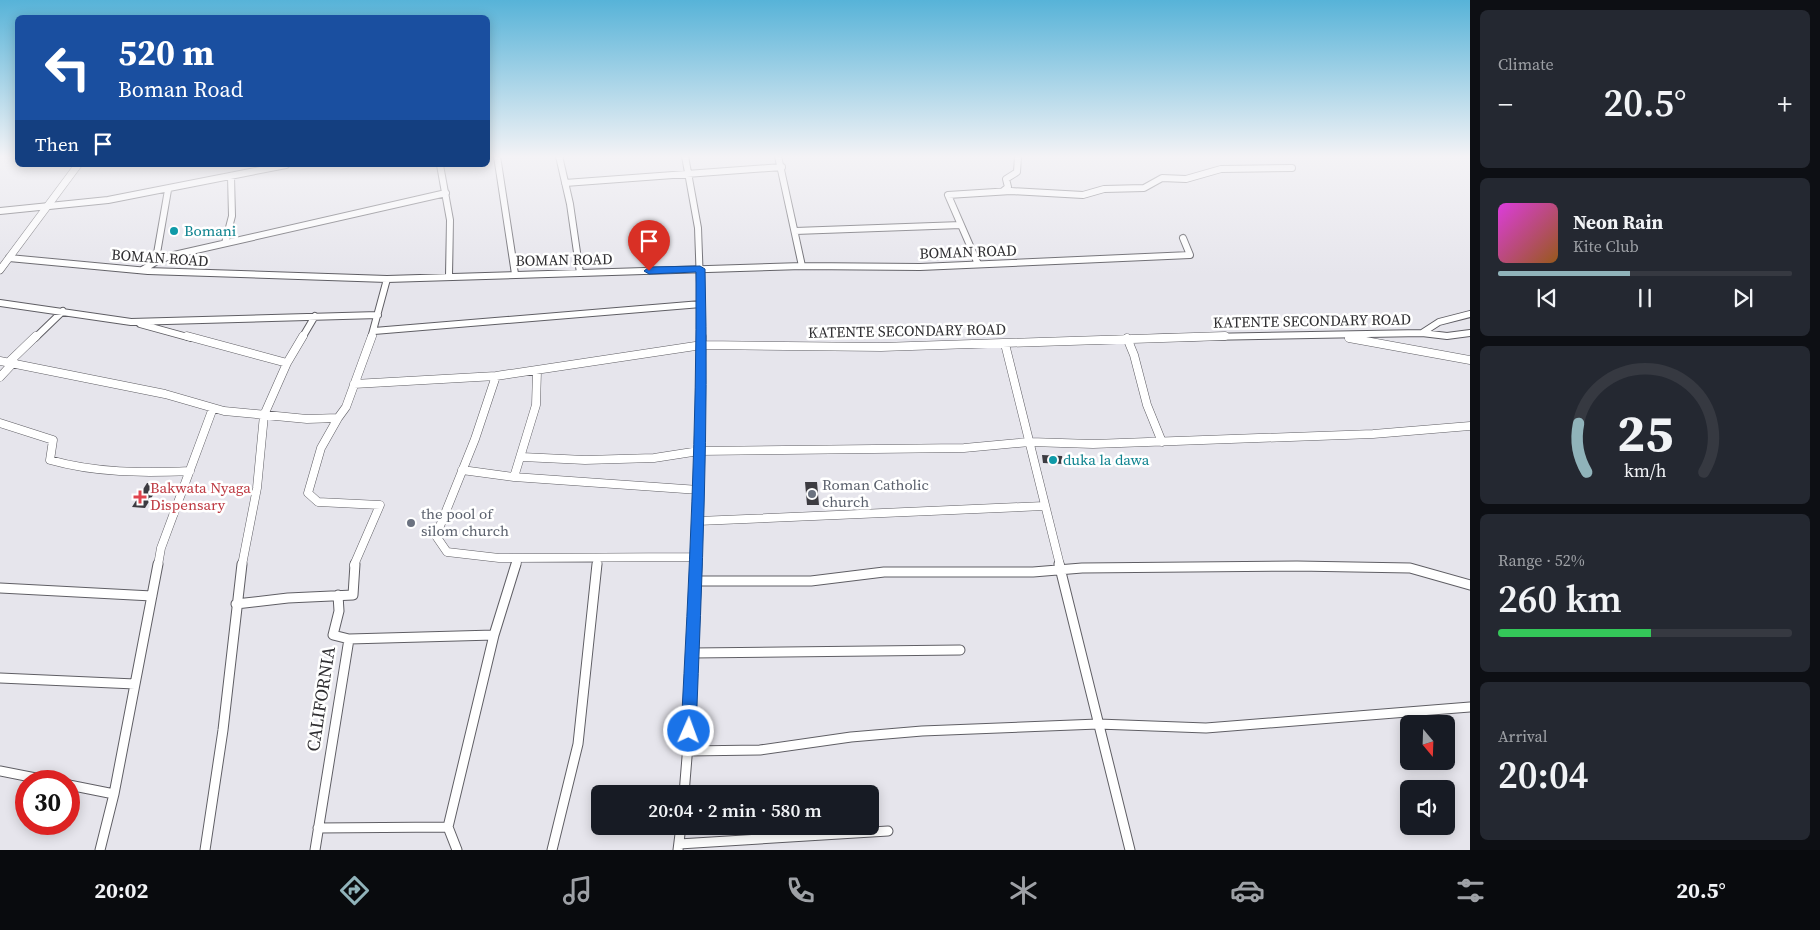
<!DOCTYPE html>
<html lang="en">
<head>
<meta charset="utf-8">
<style>
	body { margin:0; font-family:"Source Serif 4",serif; background:#242831; color:#f1f3f6; height:100vh; display:flex; flex-direction:column; font-size:19px; white-space:nowrap }
	* { box-sizing:border-box; margin:0 }
	p { font-size:16px; color:#9ea1a6 }
	.icon { flex:none; width:28px; height:28px; fill:none; stroke:currentColor; stroke-width:2; stroke-linecap:round; stroke-linejoin:round }
	.map { position:relative; flex:1; overflow:hidden }
	.panel { display:flex; flex-direction:column; gap:10px; padding:10px; background:#0d0f14; width:350px }
	.panel>* { flex:none }
	.banner { position:absolute; left:15px; top:15px; width:475px; height:152px; border-radius:8px; box-shadow:0 2px 12px #0003; background:#1a4fa0; color:#fff; overflow:hidden }
	.needle { width:32px; rotate:161deg }
	.tools { position:absolute; left:1400px; top:715px; display:grid; gap:10px }
	.tools a { display:grid; place-items:center; width:55px; height:55px; border-radius:8px; background:#171b24; box-shadow:0 2px 12px #0003; font-size:25px }
	.speed { position:absolute; left:15px; top:770px; display:flex; gap:10px; font-size:25px; font-weight:700; text-align:center }
	.speed>* { display:grid; place-content:center; width:65px; height:65px; border-radius:50%; background:#171b24; box-shadow:0 2px 12px #0003; line-height:1 }
	.speed .limit { border:8px solid #d22; background:#fff; color:#111 }
	.pin { position:absolute; display:grid; place-items:center; width:42px; height:42px; color:#fff; margin:-51px -21px; border-radius:50% 50% 50% 0; rotate:-45deg; box-shadow:0 0 5px #0007 }
	.pin .icon { rotate:45deg }
	.me { position:absolute; width:55px; margin:-28px; rotate:2deg; stroke-linejoin:round; filter:drop-shadow(0 0 4px #0008) }
	.turn { display:flex; align-items:center; gap:18px; height:105px; padding:0 20px; font-size:22px }
	.turn .icon { width:65px; height:65px; stroke-width:2.5 }
	.turn b { display:block; font-size:35px; line-height:42px }
	.then { display:flex; align-items:center; height:48px; padding:0 20px; background:#0003; gap:10px; font-size:19px }
	.big { font-size:38px; font-weight:600; line-height:1.1 }
	.panel .widget { flex:1; display:flex; flex-direction:column; justify-content:center; gap:8px; min-width:0; padding:0 18px; border-radius:8px; background:#242831 }
	.panel .dial { align-items:center; gap:0 }
	.dial svg { height:130px; overflow:visible; fill:none; stroke:#363941; stroke-width:7; stroke-linecap:round; text-anchor:middle }
	.dial text { fill:#f1f3f6; stroke:none }
	.song { display:flex; align-items:center; gap:15px }
	.cover { width:60px; height:60px; border-radius:8px; background:linear-gradient(135deg,hsl(300 70% 55%),hsl(30 70% 35%)) }
	.played { height:5px; border-radius:2px; background:linear-gradient(90deg,#90b3ba 45%,#363941 45%) }
	.keys { display:flex; justify-content:space-around; direction:ltr }
	.heat { display:flex; justify-content:space-between; align-items:center; font-size:28px; direction:ltr }
	.charge { height:8px; border-radius:4px; background:linear-gradient(90deg,#34c759 52%,#363941 0) }
	.trip { position:absolute; left:591px; top:785px; width:288px; height:50px; border-radius:8px; background:#171b24; box-shadow:0 2px 12px #0003; font-weight:600; line-height:50px; text-align:center }
	.tabs { display:flex; height:80px; justify-content:space-around; align-items:center; background:#090b0e; color:#9ea1a6 }
	.tabs .icon { width:35px; height:35px }
	.tabs .current { color:#90b3ba }
	.tabs b { font-size:22px; color:#f1f3f6 }
	main { display:flex; flex:1; min-height:0 }
	.map>svg:first-child { display:block }
	.building { fill:#3c3b41 }
	.lines { fill:none; stroke-linecap:round; stroke-linejoin:round }
	.minor-far2-casing { stroke:#5f5e64; stroke-width:8 }
	.minor-far1-casing { stroke:#5f5e64; stroke-width:9 }
	.minor-casing { stroke:#5f5e64; stroke-width:11 }
	.tertiary-casing { stroke:#5f5e64; stroke-width:8 }
	.minor-far2 { stroke:#fff; stroke-width:6 }
	.minor-far1 { stroke:#fff; stroke-width:8 }
	.minor { stroke:#fff; stroke-width:9 }
	.tertiary { stroke:#fff; stroke-width:7 }
	.route { fill:#1a73e8; stroke:#114b97 }
	.culture-dot { fill:#0f9aa8; stroke:#fff; stroke-width:2 }
	.worship-dot { fill:#6b7280; stroke:#fff; stroke-width:2 }
	.health-dot { fill:#e0444e; stroke:#fff; stroke-width:2 }
	.labels { text-anchor:middle; stroke-width:5; stroke-linejoin:round; paint-order:stroke }
	.culture-label { font-size:15px; fill:#0d838f; stroke:#fff; text-anchor:start }
	.street-label { font-size:15px; fill:#302f32; stroke:#fff }
	.worship-label { font-size:15px; fill:#5b616d; stroke:#fff; text-anchor:start }
	.health-label { font-size:15px; fill:#be3a42; stroke:#fff; text-anchor:start }
	.near-street-label { font-size:18px; fill:#302f32; stroke:#fff }
</style>
</head>
<body>
<main>
<div class="map">
<svg width="1470" height="850" viewBox="0 0 1470 850">
	<rect width="100%" height="100%" fill="#e6e5ec"/>
	<path class="building" d="M1042,455L1062,456L1064,464L1043,463Z
		M805,482H817L819,505H807Z
		M147,483L160,484L145,508L132,507Z"/>
	<g class="lines">
		<defs>
			<path id="minor-far2" d="M497,156L515,274
				M559,156L570,204L580,273
				M685,156L698,228L702,338
				M778,156L802,266
				M440,165L450,220L449,276
				M565,183L782,167
				M1003,191L1008,187L1006,179L1017,172L1018,156
				M0,211L108,200L286,165
				M795,231L961,225
				M225,243L232,216L231,176
				M9,258L148,271L387,279L802,266L920,267L1190,255L1183,238
				M156,259L168,190
				M978,264L948,195L1011,191L1083,195L1104,189L1144,188L1162,178L1186,179L1221,169L1292,168
				M142,270L159,260L174,255L446,193
				M0,303L131,322L378,315
				M140,324L191,338
				M374,331L701,304
				M1422,333L1439,322L1470,314
				M35,338L63,311
				M302,338L315,316
				M371,338L387,279
				M1151,338L1422,333L1447,336L1470,333"/>
			<path id="minor-far1" d="M187,336L287,363
				M1127,338L1134,355L1147,405L1162,442
				M1349,338L1470,360
				M1005,344L1060,565
				M0,361L165,394L224,411L307,419L338,418L346,407L372,336
				M9,362L36,336
				M496,376L475,439L436,536L447,552L499,558L696,557
				M0,377L14,362
				M354,384L496,376L702,345L881,347L1225,336
				M338,418L321,448L308,493L318,502L380,505L354,565
				M0,423L53,440L50,460C96,473 142,473 190,471
				M522,457L585,460L654,458L699,451L964,448L1030,442L1093,444L1373,434L1470,426
				M462,470L514,477L699,490
				M514,477L536,405L537,371
				M698,521L1044,506
				M158,565L161,548L213,408
				M242,565L257,488L264,415L287,363L303,336
				M516,565L518,558
				M597,565L598,559
				M697,565L702,336"/>
			<path id="minor" d="M1059,564L1130,850
				M695,581H811L884,572H1033L1082,568L1297,566L1410,568L1470,585
				M0,588L152,596
				M338,595L339,611L333,635L349,639
				M236,604L288,598L353,595L355,564
				M692,653L960,650
				M0,678L135,684
				M688,751L760,750L851,737L922,731L1098,724L1206,728L1470,707
				M0,771L51,781
				M69,785L114,794
				M684,794L691,708L697,564
				M318,828L448,827
				M679,844L888,831
				M100,850L114,794L158,564
				M205,850L223,730L242,564
				M315,850L349,639L494,635
				M457,850L448,827L494,635L516,564
				M552,850L578,744L597,564
				M678,850L681,826"/>
			<path id="tertiary" d="M0,270L78,165"/>
		</defs>
		<use href="#minor-far2" class="minor-far2-casing"/>
		<use href="#minor-far1" class="minor-far1-casing"/>
		<use href="#minor" class="minor-casing"/>
		<use href="#tertiary" class="tertiary-casing"/>
		<use href="#minor-far2" class="minor-far2"/>
		<use href="#minor-far1" class="minor-far1"/>
		<use href="#minor" class="minor"/>
		<use href="#tertiary" class="tertiary"/>
	</g>
	<linearGradient id="sky" x2="0" y2="1"><stop stop-color="#57b3d8"/><stop offset="0.57" stop-color="#f4f3f6"/><stop offset="1" stop-color="#f4f3f6" stop-opacity="0"/></linearGradient>
	<rect width="1470" height="275" fill="url(#sky)"/>
	<path class="route" d="M700,266L705,269C709,423 702,577 696,731L694,737L689,739L684,737L681,731C689,578 697,426 696,272L649,274L644,271L649,267Z"/>
	<g class="culture-dot">
		<circle cx="174" cy="231" r="5"/>
		<circle cx="1053" cy="460" r="5"/>
	</g>
	<g class="worship-dot">
		<circle cx="812" cy="494" r="5"/>
		<circle cx="411" cy="523" r="5"/>
	</g>
	<path class="health-dot" d="M137.5 489.5h5v5h5v5h-5v5h-5v-5h-5v-5h5z"/>
	<g class="labels">
		<g class="culture-label">
			<text x="184" y="236">Bomani</text>
			<text x="1063" y="465">duka la dawa</text>
		</g>
		<g class="street-label">
			<text transform="translate(968 252) rotate(-2)" y="5">BOMAN ROAD</text>
			<text transform="translate(160 258) rotate(4)" y="5">BOMAN ROAD</text>
			<text transform="translate(564 260) rotate(-1)" y="5">BOMAN ROAD</text>
			<text transform="translate(1312 321) rotate(-1)" y="5">KATENTE SECONDARY ROAD</text>
			<text transform="translate(907 331) rotate(-1)" y="5">KATENTE SECONDARY ROAD</text>
		</g>
		<g class="worship-label">
			<text x="822" y="490">Roman Catholic<tspan x="822" dy="17">church</tspan></text>
			<text x="421" y="519">the pool of<tspan x="421" dy="17">silom church</tspan></text>
		</g>
		<g class="health-label">
			<text x="150" y="493">Bakwata Nyaga<tspan x="150" dy="17">Dispensary</tspan></text>
		</g>
		<g class="near-street-label">
			<text transform="translate(321 699) rotate(-81)" y="6">CALIFORNIA</text>
		</g>
	</g>
</svg>
<div class="tools">
<a><svg class="needle" viewBox="-14 -14 28 28"><path d="M0-13l5 13h-10z" fill="#e53935"/><path d="M0 13l5-13h-10z" fill="#9ea1a6"/></svg></a>
<a><svg class="icon" aria-label="sound" viewBox="0 0 24 24"><path d="M4 9h4l5-4v14l-5-4H4zM17 9q2 3 0 6"/></svg></a>
</div>
<div class="speed"><div class="limit">30</div></div>
<div class="pin" style="left:649px;top:271px;background:#d93025"><svg class="icon" aria-label="arrive" viewBox="0 0 24 24"><path d="M6 21V4h12l-3 4 3 4H6"/></svg></div>
<svg class="me" style="left:689px;top:731px" viewBox="-20 -20 40 40"><circle r="17" fill="#1a73e8" stroke="#fff" stroke-width="3"/><path d="M0-11L8 9 0 5-8 9z" fill="#fff"/></svg>
<div class="trip">20:04 · 2 min · 580 m</div>
<div class="banner">
<div class="turn"><svg class="icon" aria-label="left" viewBox="0 0 24 24"><path d="M17 20v-9H6M10 6l-5 5 5 5"/></svg><div><b>520 m</b>Boman Road</div></div>
<div class="then">Then<svg class="icon" aria-label="arrive" viewBox="0 0 24 24"><path d="M6 21V4h12l-3 4 3 4H6"/></svg></div>
</div>
</div>
<section class="panel">
<div class="widget"><p>Climate</p>
<div class="heat"><a>−</a><b class="big">20.5°</b><a>+</a></div>
</div>
<div class="widget">
<div class="song"><i class="cover"></i><div><b>Neon Rain</b><p>Kite Club</p></div></div>
<div class="played"></div>
<div class="keys"><svg class="icon" aria-label="previous" viewBox="0 0 24 24"><path d="M18 5L8 12l10 7zM5 5v14"/></svg><svg class="icon" aria-label="pause" viewBox="0 0 24 24"><path d="M8 5v14M16 5v14"/></svg><svg class="icon" aria-label="next" viewBox="0 0 24 24"><path d="M6 5l10 7-10 7zM19 5v14"/></svg></div>
</div>
<div class="widget dial"><svg viewBox="0 0 100 80">
<path d="M14 69A42 42 0 1 1 86 69"/>
<path d="M14 69A42 42 0 0 1 9 39" stroke="#90b3ba"/>
<text x="50" y="56" font-size="32" font-weight="700">25</text>
<text x="50" y="72" font-size="11">km/h</text>
</svg></div>
<div class="widget"><p>Range · 52%</p><b class="big">260 km</b><div class="charge"></div></div>
<div class="widget"><p>Arrival</p><b class="big">20:04</b></div>
</section>
</main>
<nav class="tabs">
<b>20:02</b>
<svg class="icon current" aria-label="directions" viewBox="0 0 24 24"><path d="M12 3l9 9-9 9-9-9zM9 14v-3h6M13 9l2 2-2 2"/></svg>
<svg class="icon" aria-label="music" viewBox="0 0 24 24"><path d="M9 18V5l10-2v13"/><circle cx="6" cy="18" r="3"/><circle cx="16" cy="16" r="3"/></svg>
<svg class="icon" aria-label="phone" viewBox="0 0 24 24"><path d="M5 4h4l2 5-3 2q2 4 5 5l2-3 5 2v4C11 20 4 13 5 4z"/></svg>
<svg class="icon" aria-label="climate" viewBox="0 0 24 24"><path d="M12 3v18M4 7l16 10M4 17L20 7"/></svg>
<svg class="icon" aria-label="car" viewBox="0 0 24 24"><path d="M5 17H2v-5l4-1 3-4h7l3 4 3 1v5h-3M9 17h6M6 11h13"/><circle cx="7" cy="17" r="2"/><circle cx="17" cy="17" r="2"/></svg>
<svg class="icon" aria-label="filters" viewBox="0 0 24 24"><path d="M4 7h16M4 17h16"/><circle cx="9" cy="7" r="2"/><circle cx="15" cy="17" r="2"/></svg>
<b>20.5°</b>
</nav>
</body>
</html>
